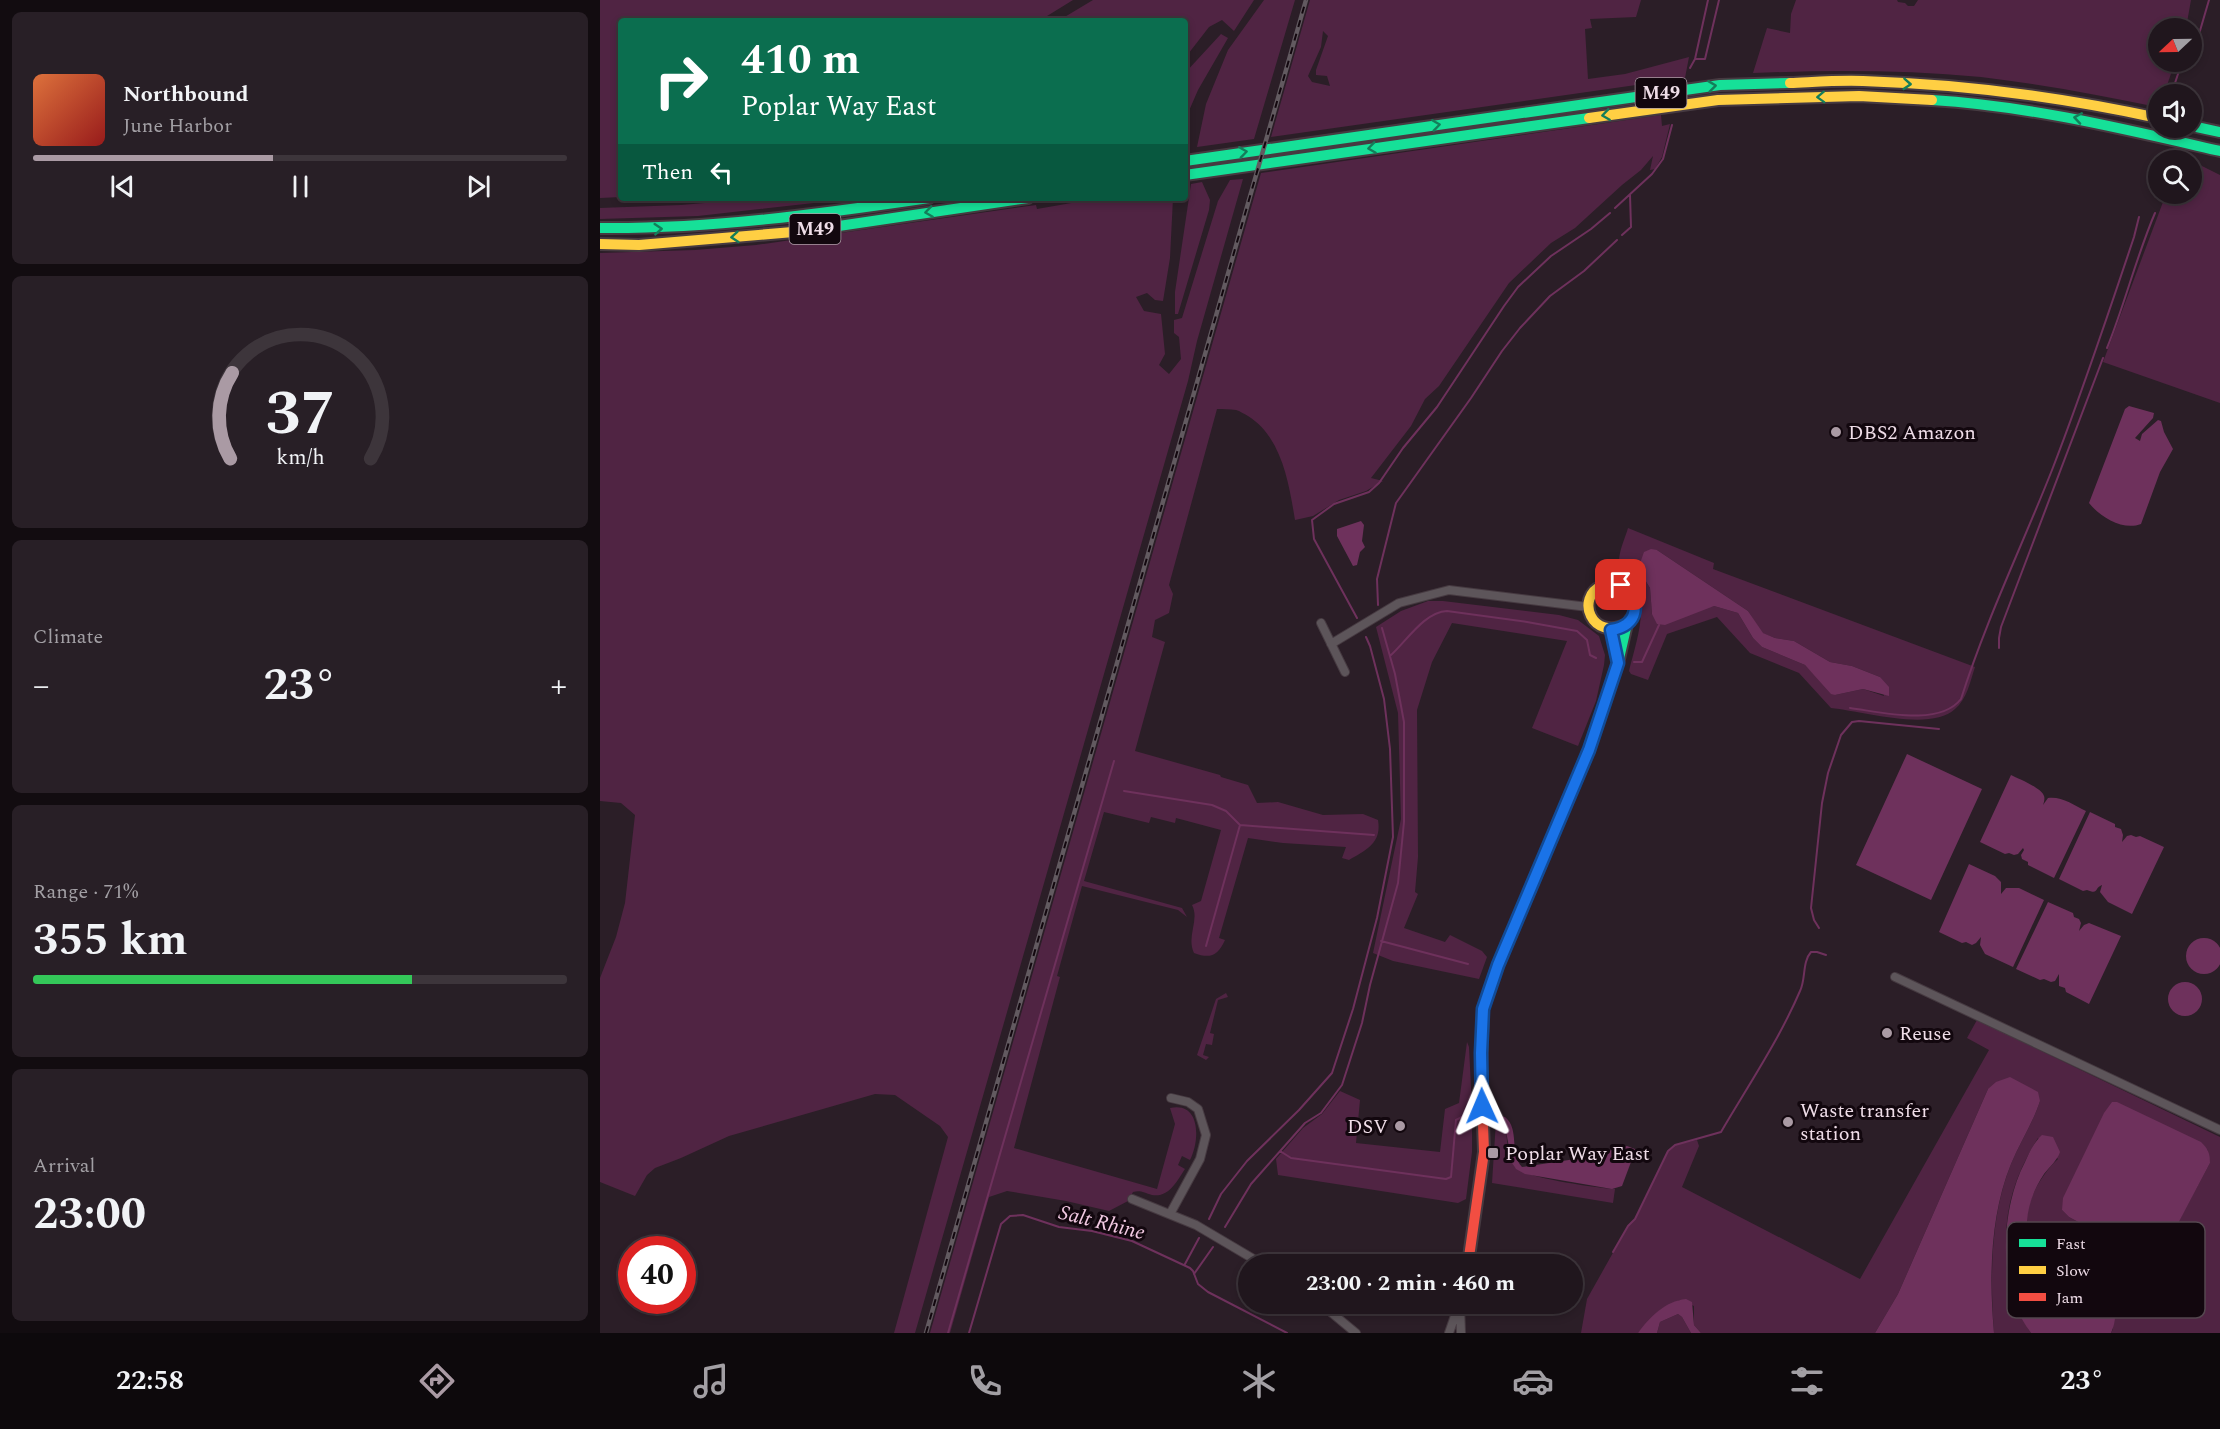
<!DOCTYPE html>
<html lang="en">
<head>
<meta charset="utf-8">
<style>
	body { margin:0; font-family:Spectral,serif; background:#281f26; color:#f1f3f6; height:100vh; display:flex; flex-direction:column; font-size:22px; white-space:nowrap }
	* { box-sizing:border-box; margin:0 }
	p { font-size:20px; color:#a29fa4 }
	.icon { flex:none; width:33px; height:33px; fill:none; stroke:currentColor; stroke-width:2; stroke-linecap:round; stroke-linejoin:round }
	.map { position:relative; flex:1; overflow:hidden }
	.drawer { display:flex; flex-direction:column; gap:12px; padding:12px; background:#120c10; width:600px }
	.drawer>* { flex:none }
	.hud { position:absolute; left:18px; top:18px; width:570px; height:183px; border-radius:6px; box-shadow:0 3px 9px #0003,0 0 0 2px #3d353b; background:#0b6e4f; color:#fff; overflow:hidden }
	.needle { width:39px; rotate:248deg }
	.controls { position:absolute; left:1548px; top:18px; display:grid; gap:12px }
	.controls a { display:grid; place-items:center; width:54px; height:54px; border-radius:50%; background:#20161d; box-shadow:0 3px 9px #0003,0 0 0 2px #3d353b; font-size:30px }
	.speed { position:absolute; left:18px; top:1236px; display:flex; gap:12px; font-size:30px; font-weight:700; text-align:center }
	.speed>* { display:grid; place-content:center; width:78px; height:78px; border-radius:50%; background:#20161d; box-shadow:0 3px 9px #0003,0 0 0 2px #3d353b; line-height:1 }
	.speed .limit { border:9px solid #d22; background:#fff; color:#111 }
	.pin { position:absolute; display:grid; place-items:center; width:51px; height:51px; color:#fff; margin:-26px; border-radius:12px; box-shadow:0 3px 9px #0006 }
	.me { position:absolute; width:66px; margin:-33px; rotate:359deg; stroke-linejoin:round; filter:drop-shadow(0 0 4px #0008) }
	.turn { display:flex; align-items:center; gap:21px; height:126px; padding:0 24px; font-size:27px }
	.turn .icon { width:78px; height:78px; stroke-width:2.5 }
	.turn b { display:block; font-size:42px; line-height:51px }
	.then { display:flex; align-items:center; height:57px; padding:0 24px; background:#0003; gap:12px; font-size:22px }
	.big { font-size:45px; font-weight:700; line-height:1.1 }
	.drawer .tile { flex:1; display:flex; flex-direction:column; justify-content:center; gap:9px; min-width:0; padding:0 21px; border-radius:9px; background:#281f26 }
	.drawer .dial { align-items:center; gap:0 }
	.dial svg { height:156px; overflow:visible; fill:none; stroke:#3d353b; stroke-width:7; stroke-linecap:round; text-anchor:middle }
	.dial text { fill:#f1f3f6; stroke:none }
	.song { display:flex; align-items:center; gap:18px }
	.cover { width:72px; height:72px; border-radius:9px; background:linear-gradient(135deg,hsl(20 70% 55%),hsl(0 70% 35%)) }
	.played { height:6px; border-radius:3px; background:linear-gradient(90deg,#aa9aa4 45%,#3d353b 45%) }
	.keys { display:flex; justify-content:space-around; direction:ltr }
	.heat { display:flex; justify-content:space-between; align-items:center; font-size:33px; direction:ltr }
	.charge { height:9px; border-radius:4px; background:linear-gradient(90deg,#34c759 71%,#3d353b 0) }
	.trip { position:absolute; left:638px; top:1254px; width:345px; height:60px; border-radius:30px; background:#20161d; box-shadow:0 3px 9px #0003,0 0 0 2px #3d353b; font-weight:700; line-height:60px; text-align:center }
	.menu { display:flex; height:96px; justify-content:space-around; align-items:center; background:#0d090c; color:#a29fa4 }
	.menu .icon { width:42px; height:42px }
	.menu .active { color:#aa9aa4 }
	.menu b { font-size:27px; color:#f1f3f6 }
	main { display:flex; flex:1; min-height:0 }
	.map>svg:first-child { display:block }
	.green { fill:#502443; fill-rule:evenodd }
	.water { fill:#6e315c }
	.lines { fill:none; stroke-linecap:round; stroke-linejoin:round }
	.stream { stroke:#6e315c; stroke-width:2 }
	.street-casing { stroke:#463a41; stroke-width:10 }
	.fast-casing { stroke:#463a41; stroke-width:14 }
	.slow-casing { stroke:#463a41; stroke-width:14 }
	.jam-casing { stroke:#463a41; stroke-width:14 }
	.street { stroke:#5d555a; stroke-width:8 }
	.fast { stroke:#16e098; stroke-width:10 }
	.slow { stroke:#ffcf43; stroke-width:10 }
	.jam { stroke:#f24e42; stroke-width:10 }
	.rail-casing { stroke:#625a60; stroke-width:4.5 }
	.rail { stroke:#12070e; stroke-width:2; stroke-dasharray:7; stroke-linecap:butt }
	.oneway { stroke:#147e5a }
	.route-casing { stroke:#114b97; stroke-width:15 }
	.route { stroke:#1a73e8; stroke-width:10 }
	.poi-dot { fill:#aa9aa4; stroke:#12070e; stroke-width:2 }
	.labels { text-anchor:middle; stroke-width:6; stroke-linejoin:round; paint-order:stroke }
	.shield { fill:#12070e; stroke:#ad9da7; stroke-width:1.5 }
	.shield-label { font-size:18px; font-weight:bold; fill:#efdde8 }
	.poi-label { font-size:20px; fill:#efdde8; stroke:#12070e; text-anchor:start }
	.water-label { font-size:21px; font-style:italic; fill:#f3cae3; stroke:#12070e }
	.key { fill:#12070e; stroke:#54474f; stroke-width:1.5 }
	.key-label { font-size:16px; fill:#efdde8 }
</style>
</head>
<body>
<main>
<section class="drawer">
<div class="tile">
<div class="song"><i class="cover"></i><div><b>Northbound</b><p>June Harbor</p></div></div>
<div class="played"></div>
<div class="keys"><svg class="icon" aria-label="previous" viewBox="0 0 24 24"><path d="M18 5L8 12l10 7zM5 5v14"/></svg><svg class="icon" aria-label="pause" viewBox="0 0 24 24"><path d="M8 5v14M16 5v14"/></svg><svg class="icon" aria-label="next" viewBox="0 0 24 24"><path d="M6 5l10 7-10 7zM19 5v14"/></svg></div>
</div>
<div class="tile dial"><svg viewBox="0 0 100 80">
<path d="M14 69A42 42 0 1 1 86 69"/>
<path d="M14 69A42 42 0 0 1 15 25" stroke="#aa9aa4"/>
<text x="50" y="56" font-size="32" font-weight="700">37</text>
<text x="50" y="72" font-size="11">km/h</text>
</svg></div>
<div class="tile"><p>Climate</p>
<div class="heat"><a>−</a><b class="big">23°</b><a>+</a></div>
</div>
<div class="tile"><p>Range · 71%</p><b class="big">355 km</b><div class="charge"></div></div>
<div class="tile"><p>Arrival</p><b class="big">23:00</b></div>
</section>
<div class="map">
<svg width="1620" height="1333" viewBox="0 0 1620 1333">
	<rect width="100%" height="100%" fill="#2b1e27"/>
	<path class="green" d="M0,0H473L439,21H21V197L0,198Z
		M493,0H654L634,31L622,20L609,27L585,58V21H458Z
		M664,0H695L654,139L597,147L606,104L628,50Z
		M710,0H1041L1036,17L990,19L992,28L985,29L988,79L1025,74L1089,57L1085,78L671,137ZM723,31L728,36L716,70V75L727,76L730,86L712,82L708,76L721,47Z
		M1196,0H1297L1298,2L1305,3L1308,6H1314L1318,0H1591L1586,28H1558V62H1575L1564,94H1558L1557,107C1499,95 1440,84 1381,77C1305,70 1229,70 1153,73L1167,28L1190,33L1191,14Z
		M621,34L628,38L598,90L585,120V73Z
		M1061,115L1062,126L1070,124L1062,157L1055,169L1050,170L1053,156L1041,170L1022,185L975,228L951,243L909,283L839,386L825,399L811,426L771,478L783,481L766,491L739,500L713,516L695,520C689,484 682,437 648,416C644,414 640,411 636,410C630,409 623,409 617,409L569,585L573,594L569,613L555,620L552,637L565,642L535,751L620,775L621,777L648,785L657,803L678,802L723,815L763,814L778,820C782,843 766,850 749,860L742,858L746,847L683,843L648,838L619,938L625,940C618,956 610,959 594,953C586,936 600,920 592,905L601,901L621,830L576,818L575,823L551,817L549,823L504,812L484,881L582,908L587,917L578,910L482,886L457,976L460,977L414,1148L557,1189L575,1124L570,1108C601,1101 600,1141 590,1160L582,1156L578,1165L585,1169C577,1181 569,1198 552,1195C544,1193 541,1190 533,1192L528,1201L509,1211L466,1201L407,1191L389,1197L350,1333H330L661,173Z
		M1592,161L1620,175V403L1503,362L1566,194H1592Z
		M643,179L597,341L588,381L315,1333H294L348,1137L340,1126L295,1095L275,1094L129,1136L81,1158L55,1168L47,1175L35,1196L0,1182V978L16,937L25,903L35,815L21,803L0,801V253L95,250L156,245L436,205L437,209L500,198H573L570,258L563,301L555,300L547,293L536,297L544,311L561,314L565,354L559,365L569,374L581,359L579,337L574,333V320L582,318L618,201L630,180Z
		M602,182L610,200L609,210L578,314H575V292L591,184Z
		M164,198H259L98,216L0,219V208L81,205Z
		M1028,528L1114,563L1113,569L1375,667C1370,682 1367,699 1355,709C1331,732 1262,711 1231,708L1199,673L1150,653L1117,617L1067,634L1048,680L1031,674L1029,671C1034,650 1044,622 1040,601C1038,588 1028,584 1022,574C1014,560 1024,542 1028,528ZM1057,550L1148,611L1162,633L1175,638L1194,641L1230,662L1252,666L1280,677L1284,696L1263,689L1235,695L1205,665L1162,647L1153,638L1138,613L1114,606L1052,614L1050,588L1038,569Z
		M828,601H843L959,615L978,620L999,636L1005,655L1004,665L996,701L978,746L932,728L967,641L852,623L832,662L817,710L818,857L815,892L818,894L804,928L845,942L850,935L882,951L887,957L879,979L793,961L773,953L801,819L798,713L776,627L801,611Z
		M626,993L628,997L618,1000L610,1033L614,1034L612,1045L606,1044L603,1055L609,1057L606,1060L597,1055L616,999Z
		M1377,1020L1620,1137V1333H1511L1513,1329L1503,1291C1483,1277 1457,1270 1439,1253C1411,1227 1435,1180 1458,1159L1438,1138C1405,1191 1397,1240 1417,1299C1421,1311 1424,1323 1431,1333H1394C1390,1278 1390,1216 1411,1164C1420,1142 1433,1123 1440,1101L1388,1089L1298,1294L1275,1333H1101L1094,1325V1306L1080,1300L1061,1309L1038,1333H981L987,1299L1028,1226L1035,1219L1068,1151L1075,1145L1097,1140L1099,1146L1082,1187L1260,1279L1389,1050L1367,1038ZM1607,1149L1610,1163L1560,1256L1553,1259L1543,1257L1469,1217L1462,1210Z
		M867,1042L869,1047L872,1108V1152L866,1199L858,1203L678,1175L676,1159L703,1128L722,1114L740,1091L760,1100L756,1143L840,1152L845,1109L859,1103Z
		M896,1121L905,1126C908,1139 906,1156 915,1167C924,1178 998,1188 1015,1189L1013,1203L892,1183Z
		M1078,1314L1082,1317L1091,1333H1057L1060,1322Z"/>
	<path class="water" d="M1529,406L1554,413L1553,418L1535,438L1540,441L1542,434L1558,420L1561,421L1564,432L1573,449L1560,472L1541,524C1523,531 1500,517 1489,503L1525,409Z
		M761,521L764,525L762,541L765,547L760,552L757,565L753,566L737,536V529Z
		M1051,549L1057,550L1148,611L1163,633L1175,638L1194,641L1230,662L1252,666L1280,677L1289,687V696L1263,689L1235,695L1231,694L1205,665L1162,647L1153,638L1138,613L1114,606L1065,625L1057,624L1052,614L1050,588L1038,569L1044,552Z
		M1307,754L1382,789L1331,900L1256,865Z
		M1411,775C1419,779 1442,788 1444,796C1445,798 1444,802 1443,805L1448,798C1461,796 1474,805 1486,811L1454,878L1428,865V862L1422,859L1421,855L1424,850L1423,848L1418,854L1414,855L1409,853L1405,854L1380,842Z
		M1490,812L1515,824V827L1521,829L1523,835L1522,842L1527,836L1531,835L1536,837L1540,836L1564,847L1532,914L1508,902L1500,892L1502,885C1494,888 1499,895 1487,890L1483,891L1459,879Z
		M1369,864L1395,876L1401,882V894L1406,888H1419L1444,900L1413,967L1385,954L1380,945L1381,937L1376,943L1372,945L1366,942L1362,943L1339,932Z
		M1448,902L1473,913L1474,917L1479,919L1481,923L1479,931L1484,925L1489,923L1521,936L1489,1004L1466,992L1465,988L1459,986V974L1455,981L1451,982L1444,979L1440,980L1416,969Z
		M1586 956a18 18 0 1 1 36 0a18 18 0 1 1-36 0Z
		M1568 999a17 17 0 1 1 34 0a17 17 0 1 1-34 0Z
		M1410,1077L1438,1092L1440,1101C1433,1123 1420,1142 1411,1164C1390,1215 1389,1278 1394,1333H1275L1298,1294L1388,1089L1396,1082Z
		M1512,1102H1517L1601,1142C1608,1149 1610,1153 1610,1163L1564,1250C1558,1258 1553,1260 1543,1257L1469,1217L1462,1210L1463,1198L1504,1113Z
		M900,1116L905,1117C920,1129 909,1153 922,1167L982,1158L1027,1146L1040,1151V1156L1031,1162L1022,1186L1012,1189L925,1174L916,1169L912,1163L905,1126L896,1118Z
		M1442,1135L1453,1137L1460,1152C1457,1161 1450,1166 1444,1174C1435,1187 1428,1205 1427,1221C1423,1281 1538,1270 1511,1333H1431C1397,1289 1400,1210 1425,1162C1429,1153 1434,1142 1442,1135Z
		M1086,1299L1092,1302L1094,1325L1101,1333H1091L1082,1317L1078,1314L1060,1322L1057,1333H1038C1050,1317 1065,1301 1086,1299Z"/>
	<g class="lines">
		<path class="stream" d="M1592,58L1609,0
			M1095,59H1105L1119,0
			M1090,68L1095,59L1108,0
			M1574,94L1576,87L1575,83L1581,65L1590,62
			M1015,208L1052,174L1063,159L1072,125
			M1022,235L1031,227L1030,195
			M1507,348C1525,304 1536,257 1555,213
			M778,605L777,579L796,503L871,398L902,351L920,328L950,296L984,271L1017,240
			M757,618L714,539L712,520L734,504L769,492L779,483L803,448L837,407L904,306L918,287L951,256L991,229L1010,213
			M1399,648V638L1401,627L1503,358
			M790,656C806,642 824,612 847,611L927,622L977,631L987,640L990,655L996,658
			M1034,662H1042L1059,625
			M1250,708C1281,712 1339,727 1361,699C1386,620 1422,546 1452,470C1482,393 1508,315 1534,237L1539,217
			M524,791L612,805L626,811L640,825L774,835
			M1219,928L1214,920L1211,908L1222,803L1228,773L1241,735L1252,722L1259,721L1339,729
			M781,941L868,964
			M606,946L640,825
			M680,1151L691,1158L846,1179L851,1177L856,1120L864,1116L871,1117
			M609,1219L621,1194L647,1161L699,1110L732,1073L753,1009L777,918L793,837L790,749L784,699L770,646L766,637
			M625,1227L651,1184L705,1123L721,1113L742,1085L762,1023L770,985L798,883L804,822V722L795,674L782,628
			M1013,1252L1028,1226L1035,1219L1068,1151L1075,1145L1121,1132C1148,1086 1179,1040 1200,991C1206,979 1202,962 1211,952H1217L1226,955
			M585,1264L599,1238
			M594,1274L613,1247
			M348,1333L514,761
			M369,1333L401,1224L410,1216L423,1215L459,1227L492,1231L532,1241L590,1268L593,1271L598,1284L608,1292L687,1333"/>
		<defs>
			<path id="street" d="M721,623L745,672
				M1011,630L1017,662
				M731,644L799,603L849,590L988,607
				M1295,977L1620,1130
				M532,1199L596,1225L662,1264
				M570,1214L600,1159L606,1135L598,1109L588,1102L571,1098
				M721,1304L756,1333
				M860,1305L861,1333
				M849,1333L859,1304"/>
			<path id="fast" d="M1332,100C1430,106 1524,129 1620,151
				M1592,126L1620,132
				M585,161L1120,85L1190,83
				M585,175L989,118
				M0,228C111,229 220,214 329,198
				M205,231L428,198
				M881,1067L883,1009L898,965L989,750L1018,663L1027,624L1034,614L1035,602L1030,592L1021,585L1012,583L1002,586"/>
			<path id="slow" d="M1190,83C1214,82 1239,80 1263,81C1362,84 1461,97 1558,118
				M989,118L1118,100L1259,96L1332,100
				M0,244L39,245L205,231
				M1002,586C975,597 991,642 1027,624"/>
			<path id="jam" d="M868,1264L884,1152L881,1067"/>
		</defs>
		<use href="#street" class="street-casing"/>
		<use href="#fast" class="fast-casing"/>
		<use href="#slow" class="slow-casing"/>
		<use href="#jam" class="jam-casing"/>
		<use href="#street" class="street"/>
		<use href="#fast" class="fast"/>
		<use href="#slow" class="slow"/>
		<use href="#jam" class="jam"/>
		<defs>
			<path id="rail" d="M326,1333L706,0"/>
		</defs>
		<use href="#rail" class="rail-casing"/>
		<use href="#rail" class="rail"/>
	</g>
	<defs><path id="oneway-chevron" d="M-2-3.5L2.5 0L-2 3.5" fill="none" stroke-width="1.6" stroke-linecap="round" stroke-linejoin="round" transform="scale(1.5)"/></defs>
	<g class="oneway">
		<use href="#oneway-chevron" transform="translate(1307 84) rotate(4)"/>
		<use href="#oneway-chevron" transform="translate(1112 86) rotate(-7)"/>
		<use href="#oneway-chevron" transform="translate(1221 97) rotate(178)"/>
		<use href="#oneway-chevron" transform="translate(1006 115) rotate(172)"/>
		<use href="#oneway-chevron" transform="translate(1478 118) rotate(-171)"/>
		<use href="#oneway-chevron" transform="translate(836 125) rotate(-8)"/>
		<use href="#oneway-chevron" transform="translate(772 148) rotate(172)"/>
		<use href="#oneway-chevron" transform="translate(643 152) rotate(-8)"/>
		<use href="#oneway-chevron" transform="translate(329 212) rotate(172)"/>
		<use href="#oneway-chevron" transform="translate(58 229) rotate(-4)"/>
		<use href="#oneway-chevron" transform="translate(135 237) rotate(175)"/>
	</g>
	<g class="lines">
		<defs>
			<path id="route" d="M882,1106L881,1053L883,1009L898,965L989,750L1018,663L1011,630C1039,626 1042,601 1021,585"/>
		</defs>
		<use href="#route" class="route-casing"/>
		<use href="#route" class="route"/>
	</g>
	<g class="poi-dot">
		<circle cx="1236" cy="432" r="6"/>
		<circle cx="1287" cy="1033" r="6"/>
		<circle cx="1188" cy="1122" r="6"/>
		<circle cx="800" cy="1126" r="6"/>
		<rect x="887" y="1147" width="12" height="12" rx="3"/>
	</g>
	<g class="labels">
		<g class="shield">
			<rect x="1035.5" y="78" width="51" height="30" rx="4.5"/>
			<rect x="189.5" y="214" width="51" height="30" rx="4.5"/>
		</g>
		<g class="shield-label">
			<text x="1061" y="99">M49</text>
			<text x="215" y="235">M49</text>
		</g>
		<g class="poi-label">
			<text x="1248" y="439">DBS2 Amazon</text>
			<text x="1299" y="1040">Reuse</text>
			<text x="1200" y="1117">Waste transfer<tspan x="1200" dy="23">station</tspan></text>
			<text x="788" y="1133" text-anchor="end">DSV</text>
			<text x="905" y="1160">Poplar Way East</text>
		</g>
		<g class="water-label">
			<text transform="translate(502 1222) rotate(14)" y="7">Salt Rhine</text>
		</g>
	</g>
	<rect x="1407" y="1222" width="198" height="96" rx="9" class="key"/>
	<rect x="1419" y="1239" width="27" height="8" fill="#16e098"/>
	<rect x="1419" y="1266" width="27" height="8" fill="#ffcf43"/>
	<rect x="1419" y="1293" width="27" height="8" fill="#f24e42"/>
	<g class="key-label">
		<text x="1456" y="1249">Fast</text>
		<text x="1456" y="1276">Slow</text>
		<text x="1456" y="1303">Jam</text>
	</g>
</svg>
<div class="controls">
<a><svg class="needle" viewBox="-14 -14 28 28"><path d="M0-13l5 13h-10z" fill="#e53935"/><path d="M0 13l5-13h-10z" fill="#a29fa4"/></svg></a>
<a><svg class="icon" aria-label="sound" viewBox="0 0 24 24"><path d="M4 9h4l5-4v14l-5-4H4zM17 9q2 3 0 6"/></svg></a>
<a><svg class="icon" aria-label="search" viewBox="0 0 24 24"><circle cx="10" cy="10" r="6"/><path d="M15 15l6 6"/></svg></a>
</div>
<div class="speed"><div class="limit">40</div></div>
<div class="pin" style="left:1021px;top:585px;background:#d93025"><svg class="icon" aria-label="arrive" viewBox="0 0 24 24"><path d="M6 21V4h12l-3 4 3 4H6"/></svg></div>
<svg class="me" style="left:882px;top:1106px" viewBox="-20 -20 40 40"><path d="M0-17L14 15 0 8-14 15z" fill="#1a73e8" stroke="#fff" stroke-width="4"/></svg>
<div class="trip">23:00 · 2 min · 460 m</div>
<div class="hud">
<div class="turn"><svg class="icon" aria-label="right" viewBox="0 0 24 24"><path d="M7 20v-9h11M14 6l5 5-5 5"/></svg><div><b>410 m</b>Poplar Way East</div></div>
<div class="then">Then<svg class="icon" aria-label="left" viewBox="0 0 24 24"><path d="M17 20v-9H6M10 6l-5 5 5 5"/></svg></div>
</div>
</div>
</main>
<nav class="menu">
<b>22:58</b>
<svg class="icon active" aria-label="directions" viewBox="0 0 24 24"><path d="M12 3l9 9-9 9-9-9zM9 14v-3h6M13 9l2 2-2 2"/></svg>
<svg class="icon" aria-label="music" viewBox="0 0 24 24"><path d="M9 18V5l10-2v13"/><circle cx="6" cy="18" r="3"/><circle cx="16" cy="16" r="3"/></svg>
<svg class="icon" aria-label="phone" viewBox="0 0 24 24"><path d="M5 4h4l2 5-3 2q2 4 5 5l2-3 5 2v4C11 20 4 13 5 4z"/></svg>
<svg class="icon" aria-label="climate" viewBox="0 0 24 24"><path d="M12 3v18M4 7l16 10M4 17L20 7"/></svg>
<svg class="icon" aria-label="car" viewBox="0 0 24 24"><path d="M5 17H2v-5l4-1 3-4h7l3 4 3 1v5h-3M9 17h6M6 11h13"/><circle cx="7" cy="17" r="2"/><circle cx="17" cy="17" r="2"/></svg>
<svg class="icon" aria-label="filters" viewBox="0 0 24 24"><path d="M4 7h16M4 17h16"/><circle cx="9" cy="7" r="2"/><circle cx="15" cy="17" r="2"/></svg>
<b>23°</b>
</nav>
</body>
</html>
